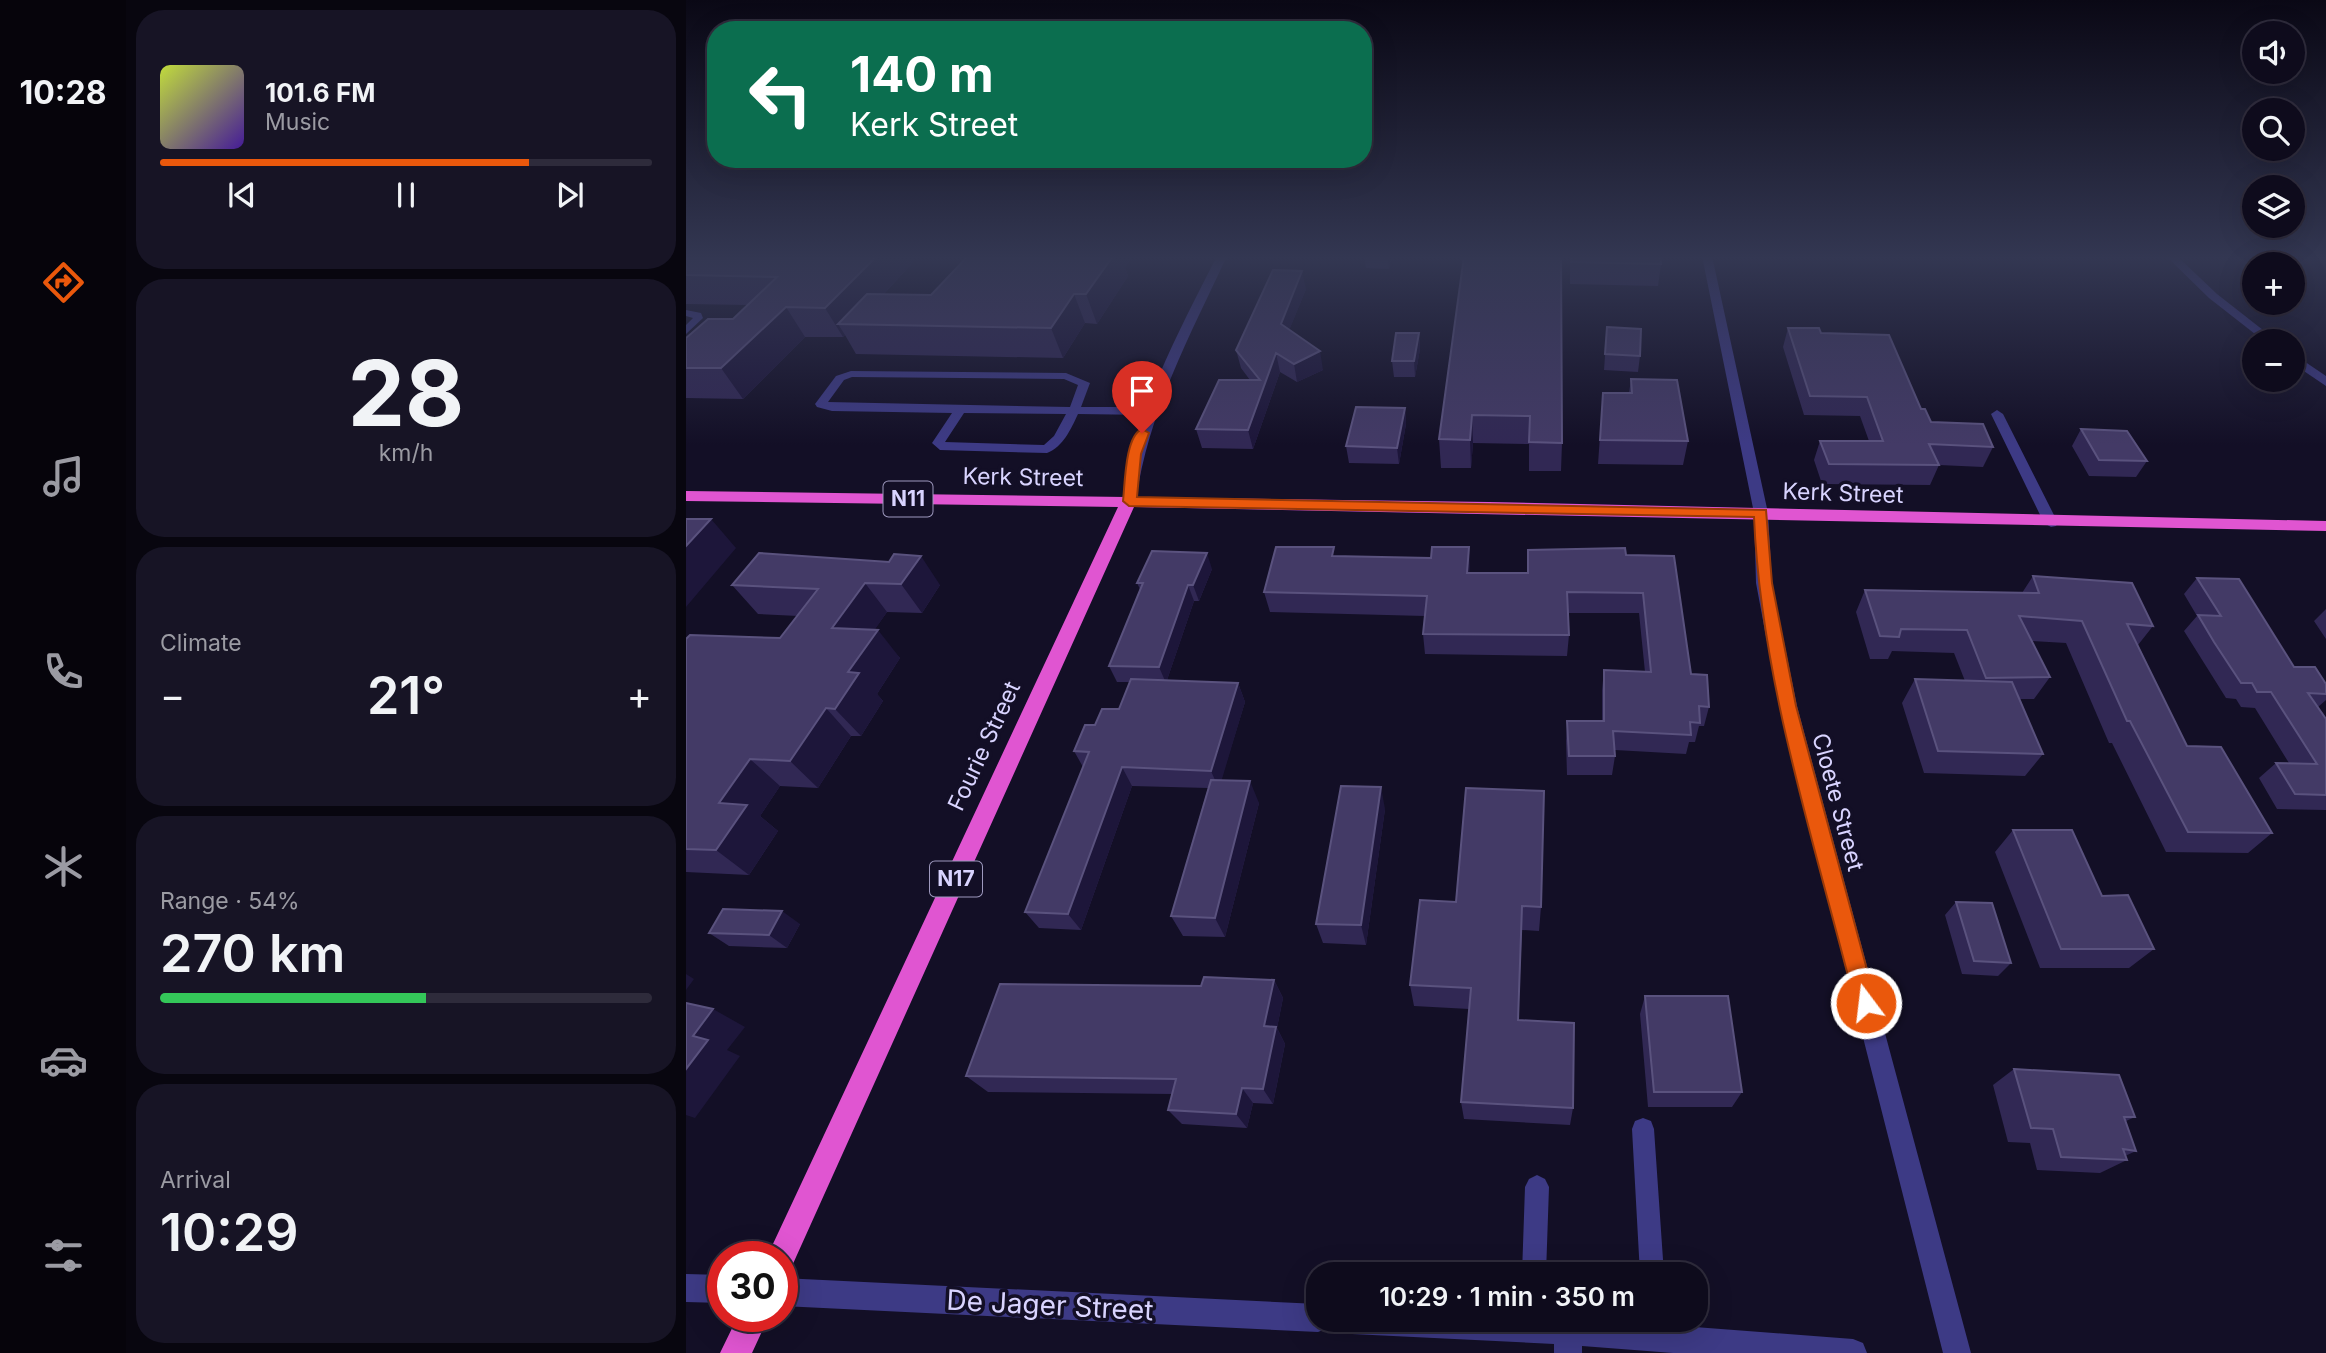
<!DOCTYPE html>
<html lang="en">
<head>
<meta charset="utf-8">
<style>
	body { margin:0; font-family:Inter,sans-serif; background:#171425; color:#f1f3f6; height:100vh; display:flex; flex-direction:column; font-size:26px; white-space:nowrap }
	* { box-sizing:border-box; margin:0 }
	p { font-size:23px; color:#9b9ba3 }
	.icon { flex:none; width:38px; height:38px; fill:none; stroke:currentColor; stroke-width:2; stroke-linecap:round; stroke-linejoin:round }
	.map { position:relative; flex:1; overflow:hidden }
	.details { display:flex; flex-direction:column; gap:10px; padding:10px; background:#08060f; width:560px }
	.details>* { flex:none }
	.banner { position:absolute; left:21px; top:21px; width:665px; height:147px; border-radius:28px; box-shadow:0 7px 28px #0002,0 0 0 2px #2e2b3b; background:#0b6e4f; color:#fff; overflow:hidden }
	.tools { position:absolute; left:1556px; top:21px; display:grid; gap:14px }
	.tools a { display:grid; place-items:center; width:63px; height:63px; border-radius:50%; background:#0e0b1c; box-shadow:0 7px 28px #0002,0 0 0 2px #2e2b3b; font-size:35px }
	.speed { position:absolute; left:21px; top:1241px; display:flex; gap:14px; font-size:35px; font-weight:700; text-align:center }
	.speed>* { display:grid; place-content:center; width:91px; height:91px; border-radius:50%; background:#0e0b1c; box-shadow:0 7px 28px #0002,0 0 0 2px #2e2b3b; line-height:1 }
	.speed .limit { border:10px solid #d22; background:#fff; color:#111 }
	.pin { position:absolute; display:grid; place-items:center; width:60px; height:60px; color:#fff; margin:-72px -30px; border-radius:50% 50% 50% 0; rotate:-45deg; box-shadow:0 0 7px #0007 }
	.pin .icon { rotate:45deg }
	.me { position:absolute; width:77px; margin:-38px; rotate:345deg; stroke-linejoin:round; filter:drop-shadow(0 0 5px #0008) }
	.turn { display:flex; align-items:center; gap:24px; height:147px; padding:0 28px; font-size:32px }
	.turn .icon { width:91px; height:91px; stroke-width:2.5 }
	.turn b { display:block; font-size:49px; line-height:60px }
	.big { font-size:52px; font-weight:600; line-height:1.1 }
	.details .card { flex:1; display:flex; flex-direction:column; justify-content:center; gap:10px; min-width:0; padding:0 24px; border-radius:28px; background:#171425 }
	.details .dial { align-items:center; gap:0 }
	.dial b { font-size:91px; line-height:1 }
	.song { display:flex; align-items:center; gap:21px }
	.cover { width:84px; height:84px; border-radius:10px; background:linear-gradient(135deg,hsl(70 70% 55%),hsl(260 70% 35%)) }
	.played { height:7px; border-radius:4px; background:linear-gradient(90deg,#ea580c 75%,#2e2b3b 75%) }
	.keys { display:flex; justify-content:space-around; direction:ltr }
	.heat { display:flex; justify-content:space-between; align-items:center; font-size:38px; direction:ltr }
	.charge { height:10px; border-radius:5px; background:linear-gradient(90deg,#34c759 54%,#2e2b3b 0) }
	.trip { position:absolute; left:620px; top:1262px; width:402px; height:70px; border-radius:28px; background:#0e0b1c; box-shadow:0 7px 28px #0002,0 0 0 2px #2e2b3b; font-weight:600; line-height:70px; text-align:center }
	main { display:flex; flex:1; min-height:0 }
	.tabs { display:flex; flex-direction:column; width:126px; justify-content:space-around; align-items:center; background:#06040b; color:#9b9ba3 }
	.tabs .icon { width:49px; height:49px }
	.tabs .selected { color:#ea580c }
	.tabs b { font-size:32px; color:#f1f3f6 }
	.map>svg:first-child { display:block }
	.lines { fill:none; stroke-linecap:round; stroke-linejoin:round }
	.service { fill:#3d3a85; fill-rule:evenodd }
	.minor { fill:#3d3a85; fill-rule:evenodd }
	.trunk { fill:#e055d1; fill-rule:evenodd }
	.wall { fill:#312854 }
	.shaded-wall { fill:#1d163a }
	.building { fill:#433a66; stroke:#5a527e; stroke-width:2 }
	.route { fill:#ea580c; stroke:#983908; stroke-width:2 }
	.labels { text-anchor:middle; stroke-width:7; stroke-linejoin:round; paint-order:stroke }
	.shield { fill:#130f26; stroke:#9e99be; stroke-width:2 }
	.shield-label { font-size:21px; font-weight:bold; fill:#d9d4ff }
	.street-label { font-size:23px; fill:#d9d4ff; stroke:#130f26 }
	.near-street-label { font-size:28px; fill:#d9d4ff; stroke:#130f26 }
</style>
</head>
<body>
<main>
<nav class="tabs">
<b>10:28</b>
<svg class="icon selected" aria-label="directions" viewBox="0 0 24 24"><path d="M12 3l9 9-9 9-9-9zM9 14v-3h6M13 9l2 2-2 2"/></svg>
<svg class="icon" aria-label="music" viewBox="0 0 24 24"><path d="M9 18V5l10-2v13"/><circle cx="6" cy="18" r="3"/><circle cx="16" cy="16" r="3"/></svg>
<svg class="icon" aria-label="phone" viewBox="0 0 24 24"><path d="M5 4h4l2 5-3 2q2 4 5 5l2-3 5 2v4C11 20 4 13 5 4z"/></svg>
<svg class="icon" aria-label="climate" viewBox="0 0 24 24"><path d="M12 3v18M4 7l16 10M4 17L20 7"/></svg>
<svg class="icon" aria-label="car" viewBox="0 0 24 24"><path d="M5 17H2v-5l4-1 3-4h7l3 4 3 1v5h-3M9 17h6M6 11h13"/><circle cx="7" cy="17" r="2"/><circle cx="17" cy="17" r="2"/></svg>
<svg class="icon" aria-label="filters" viewBox="0 0 24 24"><path d="M4 7h16M4 17h16"/><circle cx="9" cy="7" r="2"/><circle cx="15" cy="17" r="2"/></svg>
</nav>
<section class="details">
<div class="card">
<div class="song"><i class="cover"></i><div><b>101.6 FM</b><p>Music</p></div></div>
<div class="played"></div>
<div class="keys"><svg class="icon" aria-label="previous" viewBox="0 0 24 24"><path d="M18 5L8 12l10 7zM5 5v14"/></svg><svg class="icon" aria-label="pause" viewBox="0 0 24 24"><path d="M8 5v14M16 5v14"/></svg><svg class="icon" aria-label="next" viewBox="0 0 24 24"><path d="M6 5l10 7-10 7zM19 5v14"/></svg></div>
</div>
<div class="card dial"><b>28</b><p>km/h</p></div>
<div class="card"><p>Climate</p>
<div class="heat"><a>−</a><b class="big">21°</b><a>+</a></div>
</div>
<div class="card"><p>Range · 54%</p><b class="big">270 km</b><div class="charge"></div></div>
<div class="card"><p>Arrival</p><b class="big">10:29</b></div>
</section>
<div class="map">
<svg width="1640" height="1353" viewBox="0 0 1640 1353">
	<rect width="100%" height="100%" fill="#130f26"/>
	<g class="lines">
		<path class="service" d="M0,310L15,313L17,318L0,334V325L7,318L0,316Z
			M165,371L380,373L404,383L395,407H464L470,411L464,415L392,414C385,429 377,447 361,453L254,450L246,443L266,413L146,411L131,407L129,404L150,376ZM166,377L378,379L392,385L384,407L142,402L158,380ZM278,413L380,414L368,436L358,445L259,442Z
			M1311,410L1317,414L1372,523L1370,526L1365,527L1358,523L1305,414Z
			M957,1118L965,1121L968,1129L978,1274H954L946,1129L949,1121Z
			M851,1175L859,1179L863,1187L860,1274H836L839,1187L843,1179Z"/>
		<path class="minor" d="M531,256H541C504,336 462,412 450,501L448,504H438L436,501C449,412 491,335 531,256Z
			M1016,256H1026L1082,513L1086,583L1111,706L1285,1353H1257L1093,706L1070,583L1068,513Z
			M1480,256H1491L1531,294L1591,341H1578L1523,298Z
			M1606,353L1640,376V386L1606,363Z
			M0,1274L37,1275V1303L0,1302Z
			M96,1278L632,1304V1320H645L642,1328L632,1332L96,1306Z
			M652,1320H917L1167,1339L1177,1343L1181,1353H987L896,1346V1353H868V1344L666,1334L656,1330Z"/>
		<path class="trunk" d="M0,491L803,502L1640,521V531L448,507L106,1266L96,1271V1256H81L86,1246L432,507L0,501Z
			M52,1316H83L66,1353H34Z"/>
	</g>
	<path class="wall" d="M0,256H227L229,260L197,295H245L282,256H446L439,268L442,276L411,324L399,323L377,358L170,354L159,335L157,337H119L57,399L0,398V338L47,319L62,305L0,304Z
		M678,256H706L703,269L680,268Z
		M778,256L876,443L875,471H843V444L787,443L785,468H755L753,439Z
		M884,256H974L975,264L972,286L884,284Z
		M620,289L603,330L637,370L611,382L594,372L567,449L516,448L510,429L564,380L555,368L550,350Z
		M921,327L954,356L952,372L918,370Z
		M1102,328L1135,333L1235,409L1245,422L1307,447L1297,467L1253,465L1244,485L1136,484L1128,460L1134,441H1183L1174,416L1118,415L1097,347Z
		M733,333L734,349L729,377H708L706,361Z
		M945,379L1002,441L997,465L912,464L917,393H943Z
		M719,408L720,424L713,464L663,463L660,446Z
		M1395,429L1461,461L1450,477L1403,476L1386,446Z
		M783,547V573H841L940,555L1023,707L1018,726H1013L1009,742H1003L1000,754L929,750V756L926,775H881L880,741L881,721H916V690L918,670L959,672L953,613H882L883,635L881,656L739,654L737,634L739,616L584,612L578,592L649,556L745,558Z
		M73,553L254,585L236,613L201,612L188,630L214,658L191,694L197,701L175,736H165L132,788L94,786L74,816L92,831L63,875L0,872V639L94,638L112,616L72,614L46,585Z
		M526,569L513,601H508L481,680L552,683L559,702L535,780L573,803L539,937L497,936L485,916L522,788L446,786L395,930L353,928L339,912L397,767L388,751L409,725L433,709L444,682H431L423,666L454,589L451,583Z
		M1347,576L1467,626L1452,645L1501,746L1586,833L1562,853L1480,852L1426,743H1423L1380,643L1346,641L1364,677L1348,699H1334L1357,754L1339,776L1238,773L1216,703L1229,679L1279,681L1268,653L1206,651L1202,659H1184L1170,612L1179,590L1336,593Z
		M1511,578L1608,667L1640,684V700L1632,707L1640,719V810L1591,809L1573,778L1590,763H1603L1569,708L1555,707L1550,699L1540,698L1498,631L1511,616L1498,594Z
		M1640,609V639L1628,621Z
		M699,809L680,945L637,943L630,924Z
		M1327,830L1416,896L1468,949L1443,968H1354L1309,852Z
		M770,902L855,907L853,931L836,930L832,1020L887,1108L884,1125L778,1119L775,1102L783,1009L728,1006L724,985Z
		M1270,902L1325,963L1312,976L1276,974L1259,915Z
		M114,924L101,948L43,946L23,933Z
		M588,980L597,998L591,1028L599,1044L587,1104L567,1103L561,1128L496,1124L482,1110L486,1094L302,1092L280,1076L515,986Z
		M959,996L1056,1092L1046,1107H962L954,1014Z
		M1328,1069L1449,1117L1440,1121L1450,1151L1439,1156L1441,1160L1414,1173L1351,1170L1344,1143L1322,1142L1307,1085Z"/>
	<path class="shaded-wall" d="M185,256H227L229,260L169,325L152,324L159,335L157,337L139,308Z
		M427,256H446L439,268L442,276L411,324L400,294Z
		M701,256H706L703,269Z
		M616,271L620,289L598,343L595,324Z
		M388,294L399,323L377,358L365,328Z
		M100,307L119,337L57,399L35,368Z
		M733,333L734,349L729,377L728,361Z
		M634,351L637,370L611,382L608,364Z
		M590,353L594,372L567,449L562,430Z
		M719,408L720,424L713,464L711,448Z
		M786,415L787,443L785,468L784,440Z
		M25,519L50,548L0,607V537Z
		M783,547L784,567L782,593L781,573Z
		M521,553L526,569L513,601L507,585Z
		M235,556L254,585L236,613L215,584Z
		M179,583L201,612L170,657L146,628Z
		M502,585L508,601L480,683L473,667Z
		M192,630L214,658L191,694L197,701L175,736L149,709L162,672Z
		M552,683L559,702L533,789L525,771Z
		M140,708L165,736L132,788L104,761Z
		M64,759L94,786L74,816L92,831L63,875L30,850L33,803Z
		M436,767L446,786L395,930L382,914Z
		M564,781L573,803L539,937L529,918Z
		M695,787L699,809L680,945L675,925Z
		M96,911L114,924L101,948L83,935Z
		M0,974L8,979L0,990Z
		M588,980L597,998L591,1028L599,1044L587,1104L577,1089L578,1026Z
		M27,1009L59,1027L41,1050L54,1056L9,1118L0,1115V1069L7,1036Z
		M556,1088L567,1103L561,1128L550,1114Z"/>
	<path class="building" d="M0,256H191L139,308L100,307L35,368H0V338L22,319H47L91,277L0,275Z
		M282,256H427L400,294H388L365,328L152,324L181,294L245,295Z
		M778,256H875L876,443L843,442L844,416L786,415L784,440L753,439Z
		M885,256H974L975,264L885,262Z
		M587,270L616,271L595,324L634,351L608,364L590,353L562,430L510,429L533,380H574L550,350Z
		M921,327L955,329L954,356L919,354Z
		M1102,328H1133L1135,333L1203,335L1235,409H1239L1245,422L1297,424L1307,447L1243,444L1253,465L1143,464L1134,441H1197L1181,397L1124,396Z
		M710,333H733L728,361H706Z
		M945,379L991,380L1002,441L914,440L917,393H946Z
		M670,407L719,408L711,448L660,446Z
		M1395,429L1441,431L1461,461L1413,460Z
		M0,519H25L0,546Z
		M590,547H648L646,556L745,558L746,547H783L781,573H842V550L939,548L940,555L988,556L1005,674L1021,675L1023,707L1013,706L1014,723L1004,722L1005,735L927,731L929,756H883L881,721H918V670L965,672L957,593L881,592L883,635L737,634L741,596L578,592Z
		M466,551L521,553L507,585H502L473,667L423,666L457,583H451Z
		M73,553L203,562L208,554L235,556L215,584L179,583L146,628L192,630L162,672L173,673L149,709L140,708L104,761L64,759L33,803L61,805L30,850L0,849V639L4,635L94,638L132,589L46,585Z
		M1347,576L1446,583L1467,626L1441,624L1501,746L1535,747L1586,833L1502,832L1444,721H1441L1396,621L1333,616L1364,677L1300,678L1281,630L1215,629L1213,637L1194,636L1179,590L1353,593Z
		M1511,578L1553,579L1608,667H1629L1640,684V694L1622,693L1640,719V795L1609,794L1590,763L1631,764L1585,692H1571L1566,683H1555L1528,642L1512,615L1535,616Z
		M445,679L552,683L525,771L436,767L382,914L339,912L403,752L388,751L399,725H409L416,709H433Z
		M1229,679L1326,682L1357,754L1252,751Z
		M525,780L564,781L529,918L485,916Z
		M655,786L695,787L675,925L630,924Z
		M780,788L858,791L855,907L836,906L832,1020L888,1023L887,1108L775,1102L785,988L724,985L734,900L770,902Z
		M1327,830H1386L1416,896L1442,895L1468,949H1375Z
		M1270,902L1306,903L1325,963L1288,961Z
		M37,909L96,911L83,935L23,933Z
		M518,977L588,980L578,1026L590,1027L577,1089L556,1088L550,1114L482,1110L490,1079L280,1076L314,984L515,986Z
		M959,996H1042L1056,1092H968Z
		M0,1003L27,1009L7,1036L22,1040L0,1069Z
		M1328,1069L1433,1075L1449,1117H1438L1450,1151L1437,1149L1441,1160L1375,1157L1367,1129L1345,1128Z"/>
	<linearGradient id="sky" x2="0" y2="1"><stop stop-color="#0a0815"/><stop offset="0.58" stop-color="#333752"/><stop offset="1" stop-color="#333752" stop-opacity="0"/></linearGradient>
	<rect width="1640" height="445" fill="url(#sky)"/>
	<path class="route" d="M456,429L463,433L455,454L451,497L1080,510L1086,583L1110,706L1190,1003L1187,1010L1180,1013L1172,1010L1169,1003C1129,844 1075,682 1068,517L443,506L437,501C439,484 439,436 456,429Z"/>
	<g class="labels">
		<g class="shield">
			<rect x="197.5" y="481.5" width="49" height="35" rx="5"/>
			<rect x="244" y="861.5" width="52" height="35" rx="5"/>
		</g>
		<g class="shield-label">
			<text x="222" y="506">N11</text>
			<text x="270" y="886">N17</text>
		</g>
		<g class="street-label">
			<text transform="translate(337 477) rotate(1)" y="8">Kerk Street</text>
			<text transform="translate(1157 493) rotate(2)" y="8">Kerk Street</text>
			<text transform="translate(298 746) rotate(-65)" y="8">Fourie Street</text>
			<text transform="translate(1152 802) rotate(75)" y="8">Cloete Street</text>
		</g>
		<g class="near-street-label">
			<text transform="translate(364 1305) rotate(3)" y="10">De Jager Street</text>
		</g>
	</g>
</svg>
<div class="tools">
<a><svg class="icon" aria-label="sound" viewBox="0 0 24 24"><path d="M4 9h4l5-4v14l-5-4H4zM17 9q2 3 0 6"/></svg></a>
<a><svg class="icon" aria-label="search" viewBox="0 0 24 24"><circle cx="10" cy="10" r="6"/><path d="M15 15l6 6"/></svg></a>
<a><svg class="icon" aria-label="layers" viewBox="0 0 24 24"><path d="M12 4l9 5-9 5-9-5zM3 14l9 5 9-5"/></svg></a>
<a>+</a>
<a>−</a>
</div>
<div class="speed"><div class="limit">30</div></div>
<div class="pin" style="left:456px;top:433px;background:#d93025"><svg class="icon" aria-label="arrive" viewBox="0 0 24 24"><path d="M6 21V4h12l-3 4 3 4H6"/></svg></div>
<svg class="me" style="left:1180px;top:1003px" viewBox="-20 -20 40 40"><circle r="17" fill="#ea580c" stroke="#fff" stroke-width="3"/><path d="M0-11L8 9 0 5-8 9z" fill="#fff"/></svg>
<div class="trip">10:29 · 1 min · 350 m</div>
<div class="banner">
<div class="turn"><svg class="icon" aria-label="left" viewBox="0 0 24 24"><path d="M17 20v-9H6M10 6l-5 5 5 5"/></svg><div><b>140 m</b>Kerk Street</div></div>
</div>
</div>
</main>
</body>
</html>
